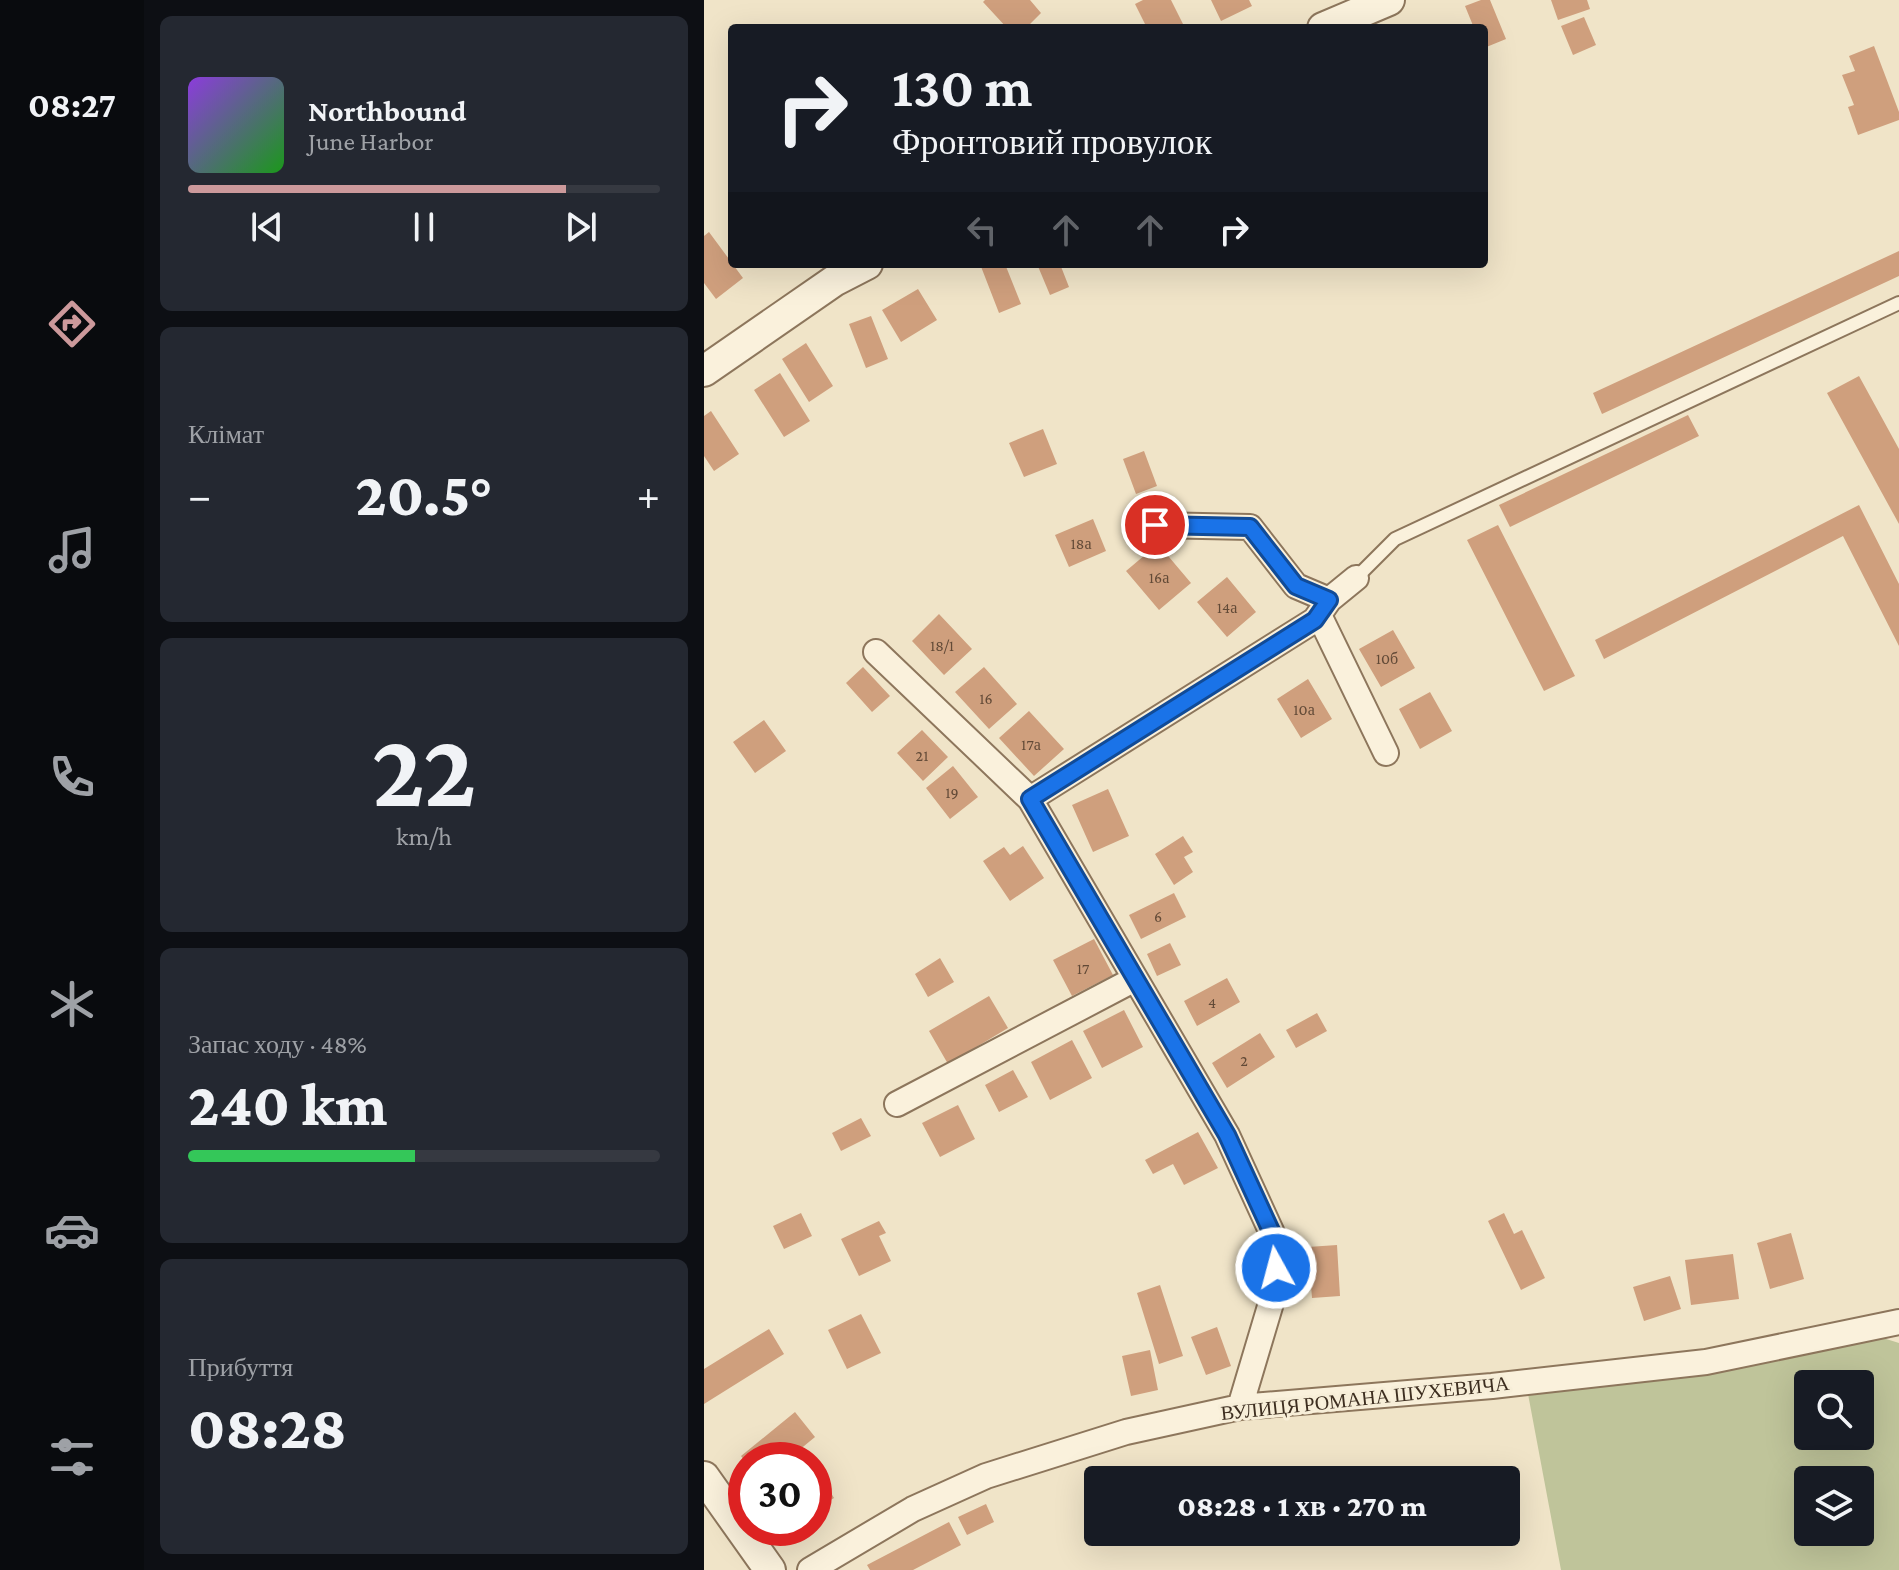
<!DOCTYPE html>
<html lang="uk">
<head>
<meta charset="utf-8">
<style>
	body { margin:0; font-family:"Crimson Pro",serif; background:#242831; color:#f1f3f6; height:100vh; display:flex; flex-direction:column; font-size:30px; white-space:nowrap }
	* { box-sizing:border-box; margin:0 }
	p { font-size:26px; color:#9ea1a6 }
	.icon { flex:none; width:44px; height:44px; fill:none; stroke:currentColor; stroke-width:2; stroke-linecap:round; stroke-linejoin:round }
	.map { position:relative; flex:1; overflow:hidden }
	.details { display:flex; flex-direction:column; gap:16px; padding:16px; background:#0d0f14; width:560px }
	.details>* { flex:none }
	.top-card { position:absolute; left:24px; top:24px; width:760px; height:244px; border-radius:8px; box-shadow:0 8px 32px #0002; background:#171b24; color:#f1f3f6; overflow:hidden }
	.fabs { position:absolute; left:1090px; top:1370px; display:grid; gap:16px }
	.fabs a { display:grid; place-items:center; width:80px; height:80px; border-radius:8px; background:#171b24; box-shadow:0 8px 32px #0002; font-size:40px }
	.speed { position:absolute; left:24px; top:1442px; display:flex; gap:16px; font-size:40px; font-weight:700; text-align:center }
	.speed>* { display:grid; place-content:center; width:104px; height:104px; border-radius:50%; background:#171b24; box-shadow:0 8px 32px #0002; line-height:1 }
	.speed .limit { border:12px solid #d22; background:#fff; color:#111 }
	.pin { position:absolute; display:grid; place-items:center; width:68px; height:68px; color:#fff; margin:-34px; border:4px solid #fff; border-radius:50%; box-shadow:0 2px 8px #0007 }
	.me { position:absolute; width:88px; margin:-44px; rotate:353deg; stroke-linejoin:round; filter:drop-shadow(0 0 6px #0008) }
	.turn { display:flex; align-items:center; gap:28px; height:168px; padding:0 32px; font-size:36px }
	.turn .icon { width:104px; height:104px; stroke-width:2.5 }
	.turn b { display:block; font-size:56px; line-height:68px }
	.lanes { display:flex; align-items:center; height:76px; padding:0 32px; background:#0003; justify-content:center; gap:40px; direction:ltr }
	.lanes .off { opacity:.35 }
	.big { font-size:60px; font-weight:800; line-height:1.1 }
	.details .tile { flex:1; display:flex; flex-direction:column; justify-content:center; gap:12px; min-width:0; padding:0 28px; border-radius:12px; background:#242831 }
	.details .dial { align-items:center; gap:0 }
	.dial b { font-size:104px; line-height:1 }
	.song { display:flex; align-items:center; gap:24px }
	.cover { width:96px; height:96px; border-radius:12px; background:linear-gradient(135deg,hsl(270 70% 55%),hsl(120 70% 35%)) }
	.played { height:8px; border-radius:4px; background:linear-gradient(90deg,#cc999b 80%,#363941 80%) }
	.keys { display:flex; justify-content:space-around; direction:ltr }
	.heat { display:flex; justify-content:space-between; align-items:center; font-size:44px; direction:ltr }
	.charge { height:12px; border-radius:6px; background:linear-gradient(90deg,#34c759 48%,#363941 0) }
	.trip { position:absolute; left:380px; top:1466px; width:436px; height:80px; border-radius:8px; background:#171b24; box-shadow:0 8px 32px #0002; font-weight:800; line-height:80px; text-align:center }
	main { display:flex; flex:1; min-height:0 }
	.tabs { display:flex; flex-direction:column; width:144px; justify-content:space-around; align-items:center; background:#090b0e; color:#9ea1a6 }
	.tabs .icon { width:56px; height:56px }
	.tabs .on { color:#cc999b }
	.tabs b { font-size:36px; color:#f1f3f6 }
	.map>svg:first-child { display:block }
	.cemetery { fill:#bfc49a; fill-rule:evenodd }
	.building { fill:#cf9f7d }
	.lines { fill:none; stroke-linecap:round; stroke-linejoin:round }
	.service-casing { stroke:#8d765c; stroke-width:16 }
	.minor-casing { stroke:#8d765c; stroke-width:28 }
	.tertiary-casing { stroke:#8d765c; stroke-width:34 }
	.service { stroke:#faf1dc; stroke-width:12 }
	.minor { stroke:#faf1dc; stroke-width:24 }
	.tertiary { stroke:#faf1dc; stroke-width:30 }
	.route-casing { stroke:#114b97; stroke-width:20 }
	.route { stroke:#1a73e8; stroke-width:14 }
	.labels { text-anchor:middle; stroke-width:6; stroke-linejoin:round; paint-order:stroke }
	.number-label { font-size:16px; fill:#624a37 }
	.street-label { font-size:20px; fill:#3d2e20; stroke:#f7eed8 }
</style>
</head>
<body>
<main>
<nav class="tabs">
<b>08:27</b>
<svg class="icon on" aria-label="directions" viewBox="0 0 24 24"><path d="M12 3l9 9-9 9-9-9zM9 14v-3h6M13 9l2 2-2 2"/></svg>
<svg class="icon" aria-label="music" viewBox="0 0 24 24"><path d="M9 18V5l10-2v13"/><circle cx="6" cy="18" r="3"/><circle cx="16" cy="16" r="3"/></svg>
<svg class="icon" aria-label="phone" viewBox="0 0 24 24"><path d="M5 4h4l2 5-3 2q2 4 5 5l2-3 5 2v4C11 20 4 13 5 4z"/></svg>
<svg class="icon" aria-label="climate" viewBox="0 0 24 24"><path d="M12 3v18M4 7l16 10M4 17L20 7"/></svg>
<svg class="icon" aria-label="car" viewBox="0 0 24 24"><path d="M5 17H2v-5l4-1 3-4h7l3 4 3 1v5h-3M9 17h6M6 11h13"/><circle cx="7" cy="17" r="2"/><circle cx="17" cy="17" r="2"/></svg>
<svg class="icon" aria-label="filters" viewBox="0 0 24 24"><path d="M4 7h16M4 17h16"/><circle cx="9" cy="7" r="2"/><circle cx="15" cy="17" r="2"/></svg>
</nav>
<section class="details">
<div class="tile">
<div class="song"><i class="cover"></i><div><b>Northbound</b><p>June Harbor</p></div></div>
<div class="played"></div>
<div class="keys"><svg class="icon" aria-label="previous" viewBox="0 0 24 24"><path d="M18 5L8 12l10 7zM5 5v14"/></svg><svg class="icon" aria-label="pause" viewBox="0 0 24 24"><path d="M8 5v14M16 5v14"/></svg><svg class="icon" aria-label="next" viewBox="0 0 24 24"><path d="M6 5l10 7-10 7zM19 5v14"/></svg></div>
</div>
<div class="tile"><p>Клімат</p>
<div class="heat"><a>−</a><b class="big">20.5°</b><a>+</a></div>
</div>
<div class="tile dial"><b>22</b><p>km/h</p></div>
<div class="tile"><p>Запас ходу · 48%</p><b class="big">240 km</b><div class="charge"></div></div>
<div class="tile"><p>Прибуття</p><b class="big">08:28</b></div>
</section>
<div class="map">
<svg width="1195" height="1570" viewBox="0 0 1195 1570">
	<rect width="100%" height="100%" fill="#f0e4c8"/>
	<path class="cemetery" d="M1179,1338L1195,1343V1570H857L824,1394L991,1376ZM1104,1384H1156V1436H1104ZM1104,1480H1156V1532H1104Z"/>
	<path class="building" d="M281,0H326L337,13L322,28H303L279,2Z
		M439,0H467L481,28H443L431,4Z
		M507,0H545L548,6L517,21Z
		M777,0H786L802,39L780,48V28H770L761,6Z
		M847,0H883L886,9L854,20Z
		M880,17L892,45L869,55L857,26Z
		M1170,46L1195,112V120L1154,135L1144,107L1150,105L1138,75L1151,71L1145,56Z
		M5,232L39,278L12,299L0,283V236Z
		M1195,251V276L898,414L889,393Z
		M276,264H301L317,304L295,313Z
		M333,264H356L365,287L346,295Z
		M214,289L233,320L197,342L178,310Z
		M167,316L184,359L162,368L145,324Z
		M102,343L129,386L105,402L78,359Z
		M76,373L106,421L80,437L50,390Z
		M1155,376L1195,449V524L1123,393Z
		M7,411L35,454L10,471L0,456V416Z
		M984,415L995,436L806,527L795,505Z
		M339,429L353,464L320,477L305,443Z
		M440,451L453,486L432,494L419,459Z
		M1155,505L1195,584V646L1139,536L900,659L891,640Z
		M389,519L402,551L365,567L351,535Z
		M794,525L871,676L840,691L763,540Z
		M454,544L487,583L455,610L422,571Z
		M523,577L552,612L523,637L493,602Z
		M235,614L268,649L240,675L208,641Z
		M689,630L711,668L677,687L655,649Z
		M159,667L186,696L168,712L142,683Z
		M280,667L313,704L285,729L251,692Z
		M604,679L628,719L597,738L573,699Z
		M726,692L748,731L716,749L695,709Z
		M325,711L360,749L330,776L295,738Z
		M60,720L82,751L51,773L29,742Z
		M218,730L244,757L219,781L193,753Z
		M249,766L274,797L246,819L222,788Z
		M404,789L425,836L389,852L368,805Z
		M479,836L489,852L480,857L489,872L470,885L451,854Z
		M319,846L340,878L306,901L279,861L300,847L306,855Z
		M470,893L482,917L437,939L425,915Z
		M390,939L409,975L368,996L349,960Z
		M466,943L477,965L453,976L443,954Z
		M236,958L250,982L224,997L211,974Z
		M523,978L536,1002L493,1026L480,1001Z
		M285,996L304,1028L244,1064L225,1031Z
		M420,1010L439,1047L398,1068L379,1031Z
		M613,1013L623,1031L592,1048L582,1030Z
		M556,1033L571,1057L523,1088L508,1063Z
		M368,1040L388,1078L346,1100L327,1062Z
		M309,1070L324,1097L295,1112L281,1085Z
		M254,1105L271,1139L236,1157L218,1123Z
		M157,1118L167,1136L137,1151L128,1133Z
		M494,1132L514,1168L480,1185L469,1164L449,1174L441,1160Z
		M97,1213L108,1236L80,1249L69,1226Z
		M800,1213L810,1234L818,1230L841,1278L817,1290L784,1221Z
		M175,1221L182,1233L175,1236L187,1261L155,1276L137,1239Z
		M1087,1233L1100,1279L1066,1289L1053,1243Z
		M633,1245L636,1296L608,1298L604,1247Z
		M1029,1254L1035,1299L987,1305L981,1260Z
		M966,1276L977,1309L940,1321L929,1287Z
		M456,1285L479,1356L455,1364L433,1293Z
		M157,1314L177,1353L143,1369L124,1330Z
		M513,1327L527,1366L502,1375L487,1337Z
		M65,1329L80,1354L0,1404V1369Z
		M446,1350L454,1390L427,1396L418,1356Z
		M91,1412L111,1437L83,1460H40L37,1456Z
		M113,1469L130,1498L110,1510V1470Z
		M282,1504L290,1522L263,1535L254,1517Z
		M245,1522L257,1545L209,1570H166L163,1565Z"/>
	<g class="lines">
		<defs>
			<path id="service" d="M652,578L691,539L1195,303"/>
			<path id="minor" d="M451,525L546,527L592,586L625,600
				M615,615L682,753
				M172,652L326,799L523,1135L573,1244L570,1293L536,1407
				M326,799L611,620L625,600L652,578
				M193,1104L431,979
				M106,1570L209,1509L282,1476L422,1432L536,1407L788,1386L1002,1362L1195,1322"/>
			<path id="tertiary" d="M619,28L685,0
				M0,371L130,281L163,264
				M0,1477L66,1570"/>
		</defs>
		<use href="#service" class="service-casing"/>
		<use href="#minor" class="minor-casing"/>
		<use href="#tertiary" class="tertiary-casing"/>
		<use href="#service" class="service"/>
		<use href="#minor" class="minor"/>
		<use href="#tertiary" class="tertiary"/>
	</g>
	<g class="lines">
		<defs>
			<path id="route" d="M451,525L546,527L592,586L625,600L611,620L326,799L523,1135L573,1244L572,1268"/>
		</defs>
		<use href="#route" class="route-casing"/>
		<use href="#route" class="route"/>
	</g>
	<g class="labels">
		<g class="number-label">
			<text x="377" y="549">18а</text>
			<text x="455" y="583">16а</text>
			<text x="523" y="613">14а</text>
			<text x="238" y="651">18/1</text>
			<text x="683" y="664">10б</text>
			<text x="282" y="704">16</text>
			<text x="600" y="715">10а</text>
			<text x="327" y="750">17а</text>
			<text x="218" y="761">21</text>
			<text x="248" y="798">19</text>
			<text x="454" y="922">6</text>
			<text x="379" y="974">17</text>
			<text x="508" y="1008">4</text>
			<text x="540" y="1066">2</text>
		</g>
		<g class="street-label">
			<text transform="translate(661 1398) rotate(-6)" y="7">ВУЛИЦЯ РОМАНА ШУХЕВИЧА</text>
		</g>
	</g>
</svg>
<div class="fabs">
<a><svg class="icon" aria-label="search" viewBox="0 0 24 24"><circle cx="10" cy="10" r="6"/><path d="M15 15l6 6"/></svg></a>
<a><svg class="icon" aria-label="layers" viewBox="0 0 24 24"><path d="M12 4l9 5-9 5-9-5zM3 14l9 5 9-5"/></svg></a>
</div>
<div class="speed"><div class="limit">30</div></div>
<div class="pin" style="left:451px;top:525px;background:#d93025"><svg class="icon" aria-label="arrive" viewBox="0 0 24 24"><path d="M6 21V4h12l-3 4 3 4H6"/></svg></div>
<svg class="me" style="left:572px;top:1268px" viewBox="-20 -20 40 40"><circle r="17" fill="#1a73e8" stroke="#fff" stroke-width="3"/><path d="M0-11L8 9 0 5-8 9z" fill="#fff"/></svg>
<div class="trip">08:28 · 1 хв · 270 m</div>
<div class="top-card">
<div class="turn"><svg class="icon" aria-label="right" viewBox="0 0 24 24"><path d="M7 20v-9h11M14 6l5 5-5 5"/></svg><div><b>130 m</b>Фронтовий провулок</div></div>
<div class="lanes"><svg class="icon off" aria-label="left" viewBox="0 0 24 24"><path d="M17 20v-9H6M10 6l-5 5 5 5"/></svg><svg class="icon off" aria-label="ahead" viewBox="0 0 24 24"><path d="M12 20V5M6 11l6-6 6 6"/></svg><svg class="icon off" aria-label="ahead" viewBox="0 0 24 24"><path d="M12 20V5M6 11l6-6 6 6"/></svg><svg class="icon" aria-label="right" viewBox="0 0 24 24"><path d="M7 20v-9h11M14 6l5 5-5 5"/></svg></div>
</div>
</div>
</main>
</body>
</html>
